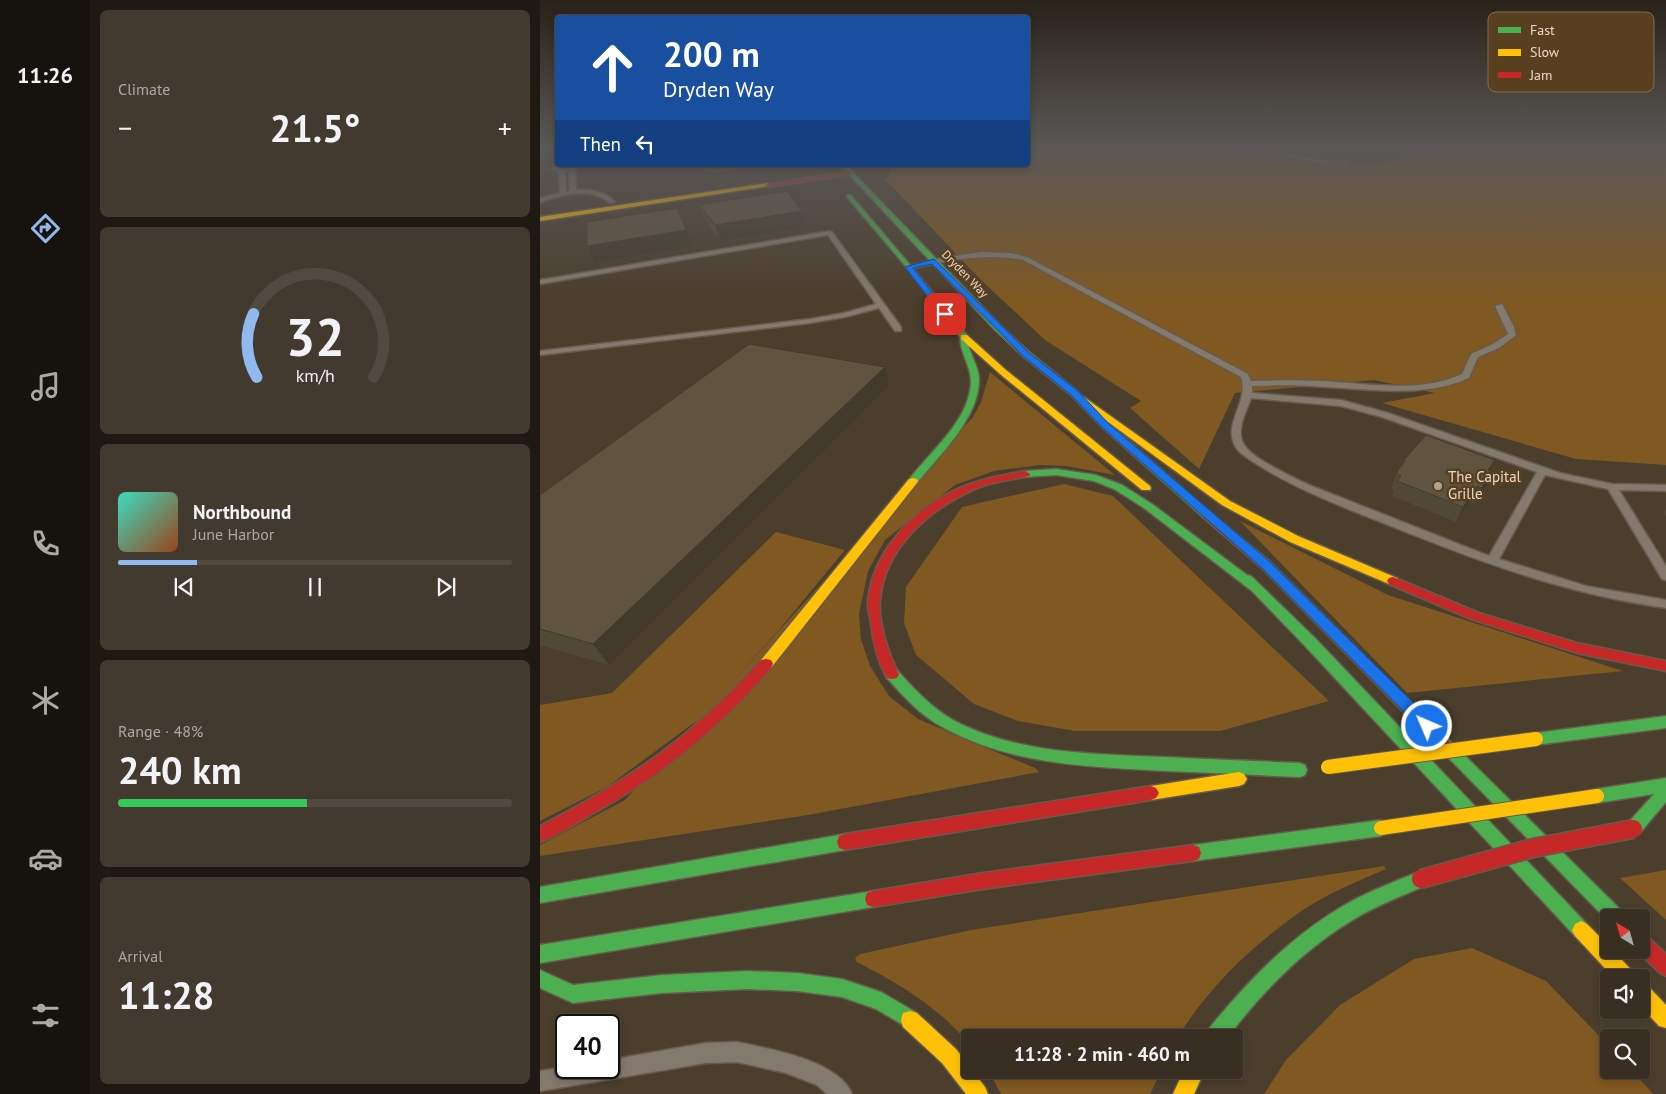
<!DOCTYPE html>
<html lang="en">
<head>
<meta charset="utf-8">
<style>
	body { margin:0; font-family:"PT Sans",sans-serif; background:#433a2f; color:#f1f3f6; height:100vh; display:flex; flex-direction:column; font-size:19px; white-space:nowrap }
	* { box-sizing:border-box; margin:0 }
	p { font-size:16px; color:#aba8a5 }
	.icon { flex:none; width:28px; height:28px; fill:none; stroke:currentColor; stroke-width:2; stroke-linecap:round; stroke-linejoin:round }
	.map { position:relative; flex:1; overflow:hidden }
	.side { display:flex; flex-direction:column; gap:10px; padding:10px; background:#1f1913; width:450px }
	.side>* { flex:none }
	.top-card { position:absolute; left:15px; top:15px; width:475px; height:152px; border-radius:5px; box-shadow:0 2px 8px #0003,0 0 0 1px #524a40; background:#1a4fa0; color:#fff; overflow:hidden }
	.needle { width:32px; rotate:323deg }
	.tools { position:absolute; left:1060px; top:909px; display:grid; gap:10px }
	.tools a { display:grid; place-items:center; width:50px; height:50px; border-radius:5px; background:#382e22; box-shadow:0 2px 8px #0003,0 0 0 1px #524a40; font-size:25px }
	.speed { position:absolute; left:15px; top:1014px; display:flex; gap:10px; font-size:25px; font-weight:700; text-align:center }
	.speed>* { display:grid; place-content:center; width:65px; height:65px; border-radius:50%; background:#382e22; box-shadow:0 2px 8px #0003,0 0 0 1px #524a40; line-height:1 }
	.speed .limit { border:2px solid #111; border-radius:8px; background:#fff; color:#111 }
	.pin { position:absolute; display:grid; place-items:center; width:42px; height:42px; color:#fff; margin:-21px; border-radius:10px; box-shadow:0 2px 8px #0006 }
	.me { position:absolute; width:55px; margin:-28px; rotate:315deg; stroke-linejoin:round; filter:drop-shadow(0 0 4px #0008) }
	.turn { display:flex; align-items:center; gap:18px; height:105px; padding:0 25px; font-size:22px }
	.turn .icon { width:65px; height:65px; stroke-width:2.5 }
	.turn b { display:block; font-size:35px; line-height:42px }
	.then { display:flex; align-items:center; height:48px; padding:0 25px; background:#0003; gap:10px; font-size:19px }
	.big { font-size:38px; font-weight:600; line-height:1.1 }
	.side .card { flex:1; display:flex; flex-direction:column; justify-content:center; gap:8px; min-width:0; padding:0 18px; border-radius:8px; background:#433a2f }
	.side .dial { align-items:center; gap:0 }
	.dial svg { height:130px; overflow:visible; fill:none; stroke:#524a40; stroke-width:7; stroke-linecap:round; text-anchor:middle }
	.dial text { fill:#f1f3f6; stroke:none }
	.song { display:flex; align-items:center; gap:15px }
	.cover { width:60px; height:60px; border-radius:8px; background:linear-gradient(135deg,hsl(170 70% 55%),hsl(20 70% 35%)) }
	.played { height:5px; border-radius:2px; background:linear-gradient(90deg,#90b9f0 20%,#524a40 20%) }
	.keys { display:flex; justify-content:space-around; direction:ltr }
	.heat { display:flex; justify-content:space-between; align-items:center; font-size:28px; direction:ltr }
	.charge { height:8px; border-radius:4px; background:linear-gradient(90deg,#34c759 48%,#524a40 0) }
	.trip { position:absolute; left:421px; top:1029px; width:282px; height:50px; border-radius:5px; background:#382e22; box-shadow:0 2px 8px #0003,0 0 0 1px #524a40; font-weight:600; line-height:50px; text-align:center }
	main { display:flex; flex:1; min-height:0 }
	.menu { display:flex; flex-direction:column; width:90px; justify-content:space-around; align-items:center; background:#16120e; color:#aba8a5 }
	.menu .icon { width:35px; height:35px }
	.menu .current { color:#90b9f0 }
	.menu b { font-size:22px; color:#f1f3f6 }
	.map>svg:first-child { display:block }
	.green { fill:#7f5822 }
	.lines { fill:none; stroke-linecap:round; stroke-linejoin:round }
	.lane-casing { stroke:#665b4c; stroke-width:3 }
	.fast-casing { stroke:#665b4c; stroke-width:3 }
	.slow-casing { stroke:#665b4c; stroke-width:3 }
	.jam-casing { stroke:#665b4c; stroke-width:3 }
	.lane { fill:#83796d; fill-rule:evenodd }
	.fast { fill:#4caf50; fill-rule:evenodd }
	.slow { fill:#ffc107; fill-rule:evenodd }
	.jam { fill:#c62828; fill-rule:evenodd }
	.slow-bridge-casing { stroke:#665b4c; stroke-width:16; stroke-linecap:butt }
	.jam-bridge-casing { stroke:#665b4c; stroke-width:21; stroke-linecap:butt }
	.slow-bridge { stroke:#ffc107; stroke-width:14 }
	.jam-bridge { stroke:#c62828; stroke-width:18 }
	.wall { fill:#514836 }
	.shaded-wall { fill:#423b2c }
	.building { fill:#5e543f; stroke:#423b2c }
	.route { fill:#1a73e8; stroke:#114b97 }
	.poi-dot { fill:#b1a291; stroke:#583f20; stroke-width:2 }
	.labels { text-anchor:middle; stroke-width:5; stroke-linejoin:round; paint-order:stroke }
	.far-street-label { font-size:12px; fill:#e8d8c7; stroke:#583f20 }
	.poi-label { font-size:15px; fill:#e8d8c7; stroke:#583f20; text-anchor:start }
	.key { fill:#583f20; stroke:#836d52; stroke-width:1 }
	.key-label { font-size:14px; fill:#e8d8c7 }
</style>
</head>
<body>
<main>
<nav class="menu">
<b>11:26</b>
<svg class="icon current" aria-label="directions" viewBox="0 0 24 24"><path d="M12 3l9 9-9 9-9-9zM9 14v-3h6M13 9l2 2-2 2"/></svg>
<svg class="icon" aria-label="music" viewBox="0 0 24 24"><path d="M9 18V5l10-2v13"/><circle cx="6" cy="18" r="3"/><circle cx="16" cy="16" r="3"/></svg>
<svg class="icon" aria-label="phone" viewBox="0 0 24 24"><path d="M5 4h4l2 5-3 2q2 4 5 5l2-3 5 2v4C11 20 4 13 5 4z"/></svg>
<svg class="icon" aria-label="climate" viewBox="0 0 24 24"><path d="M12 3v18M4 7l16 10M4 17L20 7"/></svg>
<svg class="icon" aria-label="car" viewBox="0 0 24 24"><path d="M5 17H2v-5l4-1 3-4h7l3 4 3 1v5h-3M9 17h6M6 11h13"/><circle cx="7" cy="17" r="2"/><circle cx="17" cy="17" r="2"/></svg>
<svg class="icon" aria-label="filters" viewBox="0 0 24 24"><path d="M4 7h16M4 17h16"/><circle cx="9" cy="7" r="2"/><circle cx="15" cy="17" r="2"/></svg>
</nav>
<section class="side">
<div class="card"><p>Climate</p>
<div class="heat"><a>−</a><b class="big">21.5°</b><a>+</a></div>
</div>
<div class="card dial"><svg viewBox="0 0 100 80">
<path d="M14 69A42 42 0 1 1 86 69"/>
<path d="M14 69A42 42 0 0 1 12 30" stroke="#90b9f0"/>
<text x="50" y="56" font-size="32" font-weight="700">32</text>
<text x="50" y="72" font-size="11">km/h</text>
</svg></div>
<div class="card">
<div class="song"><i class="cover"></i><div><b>Northbound</b><p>June Harbor</p></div></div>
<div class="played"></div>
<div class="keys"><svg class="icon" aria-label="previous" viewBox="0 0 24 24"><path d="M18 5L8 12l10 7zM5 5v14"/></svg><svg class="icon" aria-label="pause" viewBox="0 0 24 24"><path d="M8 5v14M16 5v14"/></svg><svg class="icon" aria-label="next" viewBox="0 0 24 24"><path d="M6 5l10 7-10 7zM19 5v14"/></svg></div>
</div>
<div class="card"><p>Range · 48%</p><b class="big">240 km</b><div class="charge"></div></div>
<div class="card"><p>Arrival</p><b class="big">11:28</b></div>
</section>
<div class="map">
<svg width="1126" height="1094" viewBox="0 0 1126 1094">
	<rect width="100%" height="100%" fill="#4b3e2d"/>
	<path class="green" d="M488,147H672L780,164L835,165L899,147H1126V465L1036,459L842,403L895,393L834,380L695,393L659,469L590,408L601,401L505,340L440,279L346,180L353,166L351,165H488Z
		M146,165H228L174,173Z
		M450,372L575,475L526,466L500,465L454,471L415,485L345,540L328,571L319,614L321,639L330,666L349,696L378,719L495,768L499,772L268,815L0,856V845L85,800L433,417L441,402Z
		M524,484L573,496L789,701L680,731H535L478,721L434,704L376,655L364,623L366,587L422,507Z
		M700,521L848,595L1083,671L867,693Z
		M236,532L305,550L238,631L158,720L67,787L0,821V705L72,693Z
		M844,866L846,869C816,882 784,895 757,914C710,948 668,988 638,1037L430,1038V1045C399,1007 359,984 317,962L315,958L320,954L431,930Z
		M1126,870V920L1080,878Z
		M932,948L1006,981L1069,1046V1070H1092L1113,1094H724L746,1060L800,1005L874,959Z
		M448,1070H622L610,1094H461Z"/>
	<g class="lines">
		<defs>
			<path id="lane" d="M689,147H697L783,161L808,162L783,163Z
				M19,165H26L19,169H28L36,165H42L35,170L36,190C51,189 64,191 75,202L70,203C49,186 23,195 0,202V198L20,193L19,172L11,169ZM25,172H29L30,191L26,192Z
				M290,231L292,232L361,327V331H355L339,308L305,317L270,323L0,355V351L270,319L304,313L336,304L288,235L0,284V280Z
				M441,252L471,253L487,257L708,374L711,381C736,380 760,380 785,381C829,384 881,393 922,374L931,354L953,344L968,334L955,306L962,304L973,325L976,335L959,348L938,357L929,378C885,398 832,389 785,387C761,385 737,385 712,386V393L801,400L848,413L1020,473L1072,484L1126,485V491L1079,490L1126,566V580L1122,579L1068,489L1005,475L959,559L1046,586L1126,600V608C1012,592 918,553 813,511C779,497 746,483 715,463C709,459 702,455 697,449C680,425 710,403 701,377L483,260C444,252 407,261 369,269L366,267L397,259ZM711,398L801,406L842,417L997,472L949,556L769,485C754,478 713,459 705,446C701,441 700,434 701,428C702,417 708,408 711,398Z
				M197,1042C229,1049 298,1060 312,1094H287L277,1085L246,1073L197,1062L166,1063L0,1091V1071L26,1067L69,1068V1060L166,1043Z"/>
			<path id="fast" d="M300,165H306L461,326L489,352L537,391L569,424L671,513L672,515L671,517H663L563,428L531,395L483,356L455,330Z
				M307,195H311L371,266L427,335C428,340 428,345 430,350C433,360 439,369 439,379C440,417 399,456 377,483L373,484L368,481C390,451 429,422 431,382C431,366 420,353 420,337L367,268L307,197Z
				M516,469L556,475L582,485L612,504L707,575L711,576L775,638L1047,924L1050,930L1047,936L1041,939L1035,936L765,646L712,591L604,508L574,489L554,481L516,475L485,477L480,474L485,471Z
				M352,669L357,670C374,689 391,707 413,720C477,754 553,754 624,757C669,759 715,761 760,763L765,765L767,770L765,775L760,777C716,775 671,773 627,771C551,767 472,765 404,728C381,716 364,697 347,678L345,674L347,670Z
				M1126,716V728L996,745L991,743L989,739L991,735L996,733Z
				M903,737L908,739L1083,912L1085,918H1069V922L898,747L896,743L898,739Z
				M1126,778V802L1099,834L1093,837L1087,834L1085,829L1087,824L1114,794L1057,803L1052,801L1049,796L1052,791L1057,789Z
				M841,820L847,823L849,828L847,833L841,836L653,861L647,859L645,853L647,847L653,845Z
				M305,834L311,836L313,842L311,848L305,850L0,903V887Z
				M881,871L887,873L889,879L887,885C861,896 835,906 811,921C762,951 722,992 687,1038H665L667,1031C705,984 746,941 798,909C824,893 853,882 881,871Z
				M333,891L339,893L341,899L339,905L333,907L0,963V945Z
				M0,970L33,985L122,975L207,971L257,973L302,979L341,992L377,1013L379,1020L377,1027L370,1029L336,1009L302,997L257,991L207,989L122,993L33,1003L0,988Z"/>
			<path id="slow" d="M228,183L230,186L0,221V217Z
				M421,335H427L466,370L610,486L611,488L610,490H602L460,374L421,339Z
				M534,390L690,501L758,536L857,578L859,581L857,584H849L750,542L682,505L531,395L530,393Z
				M373,478L377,479L378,481L377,483L231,668L226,669L221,668L219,664L221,660L369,479Z
				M699,772L704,774L707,779L704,784L699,786L611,800L606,798L603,793L606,788L611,786Z
				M1041,921L1047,924L1069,946V950H1073L1093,972L1096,978H1074L1035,936L1032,930L1035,924Z
				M1101,984L1108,986L1126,1005V1028L1119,1026L1101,1007Z
				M370,1011L377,1013L416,1049L430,1067V1070H432L445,1087L448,1094H426L402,1063L363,1027L361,1020L363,1013Z
				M644,1070H665L654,1094H633Z"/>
			<path id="jam" d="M310,171L312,174L228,187L225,185Z
				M485,471L490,474L489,476C471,480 454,481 437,488C391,508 344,547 340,601C338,622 349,656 359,674L357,678L352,679L347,678C337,660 333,643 331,623C330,616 327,608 328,600C334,546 382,500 433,483C450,477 467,474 485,471Z
				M667,512L671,513L730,562L908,739L910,743L908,747L903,749L898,747L722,568L663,517L662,515L663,513Z
				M853,577L939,613L1037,643L1126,661V671L1037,653L931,619L849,584L847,581L849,578Z
				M226,659L231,660L233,664L231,668C180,727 122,775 54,813C37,823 19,834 0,842V826C89,780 155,735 221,660Z
				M611,786L616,788L619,793L616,798L611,800L305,850L299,848L297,842L299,836L305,834Z
				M653,845L659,847L661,853L659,859L653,861L443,889L333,907L327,905L325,899L327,893L333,891L443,873Z
				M1101,933L1107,936L1126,954V976L1120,973L1096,950H1101Z"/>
		</defs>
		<use href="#lane" class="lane-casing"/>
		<use href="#fast" class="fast-casing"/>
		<use href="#slow" class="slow-casing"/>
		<use href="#jam" class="jam-casing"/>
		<use href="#lane" class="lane"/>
		<use href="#fast" class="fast"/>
		<use href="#slow" class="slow"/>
		<use href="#jam" class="jam"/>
		<defs>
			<path id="slow-bridge" d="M788,767L996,739
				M841,828L1057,796"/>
			<path id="jam-bridge" d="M881,879L993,848L1093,829"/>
		</defs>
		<use href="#slow-bridge" class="slow-bridge-casing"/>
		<use href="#jam-bridge" class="jam-bridge-casing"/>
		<use href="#slow-bridge" class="slow-bridge"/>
		<use href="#jam-bridge" class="jam-bridge"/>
	</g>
	<path class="wall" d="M705,147H814L797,160Z
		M159,205L266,227L181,241L165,220Z
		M349,386L69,665L0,645V495Z
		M955,460L950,471L946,487L935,504L930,502L916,522L852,496L854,490L851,489L856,473L861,466L863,461Z
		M1126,509V516L1123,513Z"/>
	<path class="shaded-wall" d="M0,147H1L2,167H0Z
		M799,147H814L797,160Z
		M262,211L266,227L181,241L175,225Z
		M146,230L152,246L55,262L47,246Z
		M345,367L349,386L69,665L53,644Z
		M955,460L948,475V470Z
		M953,472L946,487L935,504L941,488Z
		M937,486L930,502L916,522L923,507Z"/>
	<path class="building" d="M247,191L262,211L175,225L159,205Z
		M137,208L146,230L47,246V222Z
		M209,344L345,367L53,644L0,629V495Z
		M886,435L955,460L948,470L953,472L941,488L937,486L923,507L857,481L861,476L856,473L865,461H863Z"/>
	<linearGradient id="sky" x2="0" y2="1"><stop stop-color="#292219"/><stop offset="0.49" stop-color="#5b5857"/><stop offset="1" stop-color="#5b5857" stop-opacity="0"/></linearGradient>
	<rect width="1126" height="300" fill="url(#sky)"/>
	<path class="route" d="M394,259L489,353L538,391L569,424L730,562L892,721L894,726L892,730L887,732L882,730L722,568L563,428L531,395L483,356L392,264L373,268L409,314L403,316L365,267Z"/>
	<circle class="poi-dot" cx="898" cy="486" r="5"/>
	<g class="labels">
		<g class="far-street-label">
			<text transform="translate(425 274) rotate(46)" y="4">Dryden Way</text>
		</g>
		<g class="poi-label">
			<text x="908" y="482">The Capital<tspan x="908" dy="17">Grille</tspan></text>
		</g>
	</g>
	<rect x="948" y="12" width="166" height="80" rx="8" class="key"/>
	<rect x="958" y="27" width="23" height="6" fill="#4caf50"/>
	<rect x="958" y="49" width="23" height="7" fill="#ffc107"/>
	<rect x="958" y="72" width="23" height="6" fill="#c62828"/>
	<g class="key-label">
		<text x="990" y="35">Fast</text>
		<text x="990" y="57">Slow</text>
		<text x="990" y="80">Jam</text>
	</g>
</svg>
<div class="tools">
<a><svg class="needle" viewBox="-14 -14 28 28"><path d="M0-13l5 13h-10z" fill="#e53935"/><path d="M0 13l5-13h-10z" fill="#aba8a5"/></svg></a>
<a><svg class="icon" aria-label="sound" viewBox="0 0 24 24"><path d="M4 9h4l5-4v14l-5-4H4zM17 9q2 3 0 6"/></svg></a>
<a><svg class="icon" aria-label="search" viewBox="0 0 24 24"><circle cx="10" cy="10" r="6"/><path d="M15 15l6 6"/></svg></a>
</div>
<div class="speed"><div class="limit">40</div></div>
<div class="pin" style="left:405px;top:314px;background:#d93025"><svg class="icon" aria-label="arrive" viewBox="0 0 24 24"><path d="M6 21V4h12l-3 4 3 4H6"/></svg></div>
<svg class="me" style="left:887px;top:726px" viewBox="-20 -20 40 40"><circle r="17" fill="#1a73e8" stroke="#fff" stroke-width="3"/><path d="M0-11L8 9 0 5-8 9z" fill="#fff"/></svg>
<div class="trip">11:28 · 2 min · 460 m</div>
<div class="top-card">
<div class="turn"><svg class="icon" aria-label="ahead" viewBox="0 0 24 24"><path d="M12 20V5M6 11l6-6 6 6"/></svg><div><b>200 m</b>Dryden Way</div></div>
<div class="then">Then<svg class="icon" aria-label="left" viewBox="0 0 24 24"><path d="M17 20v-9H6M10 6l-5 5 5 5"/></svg></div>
</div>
</div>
</main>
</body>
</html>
